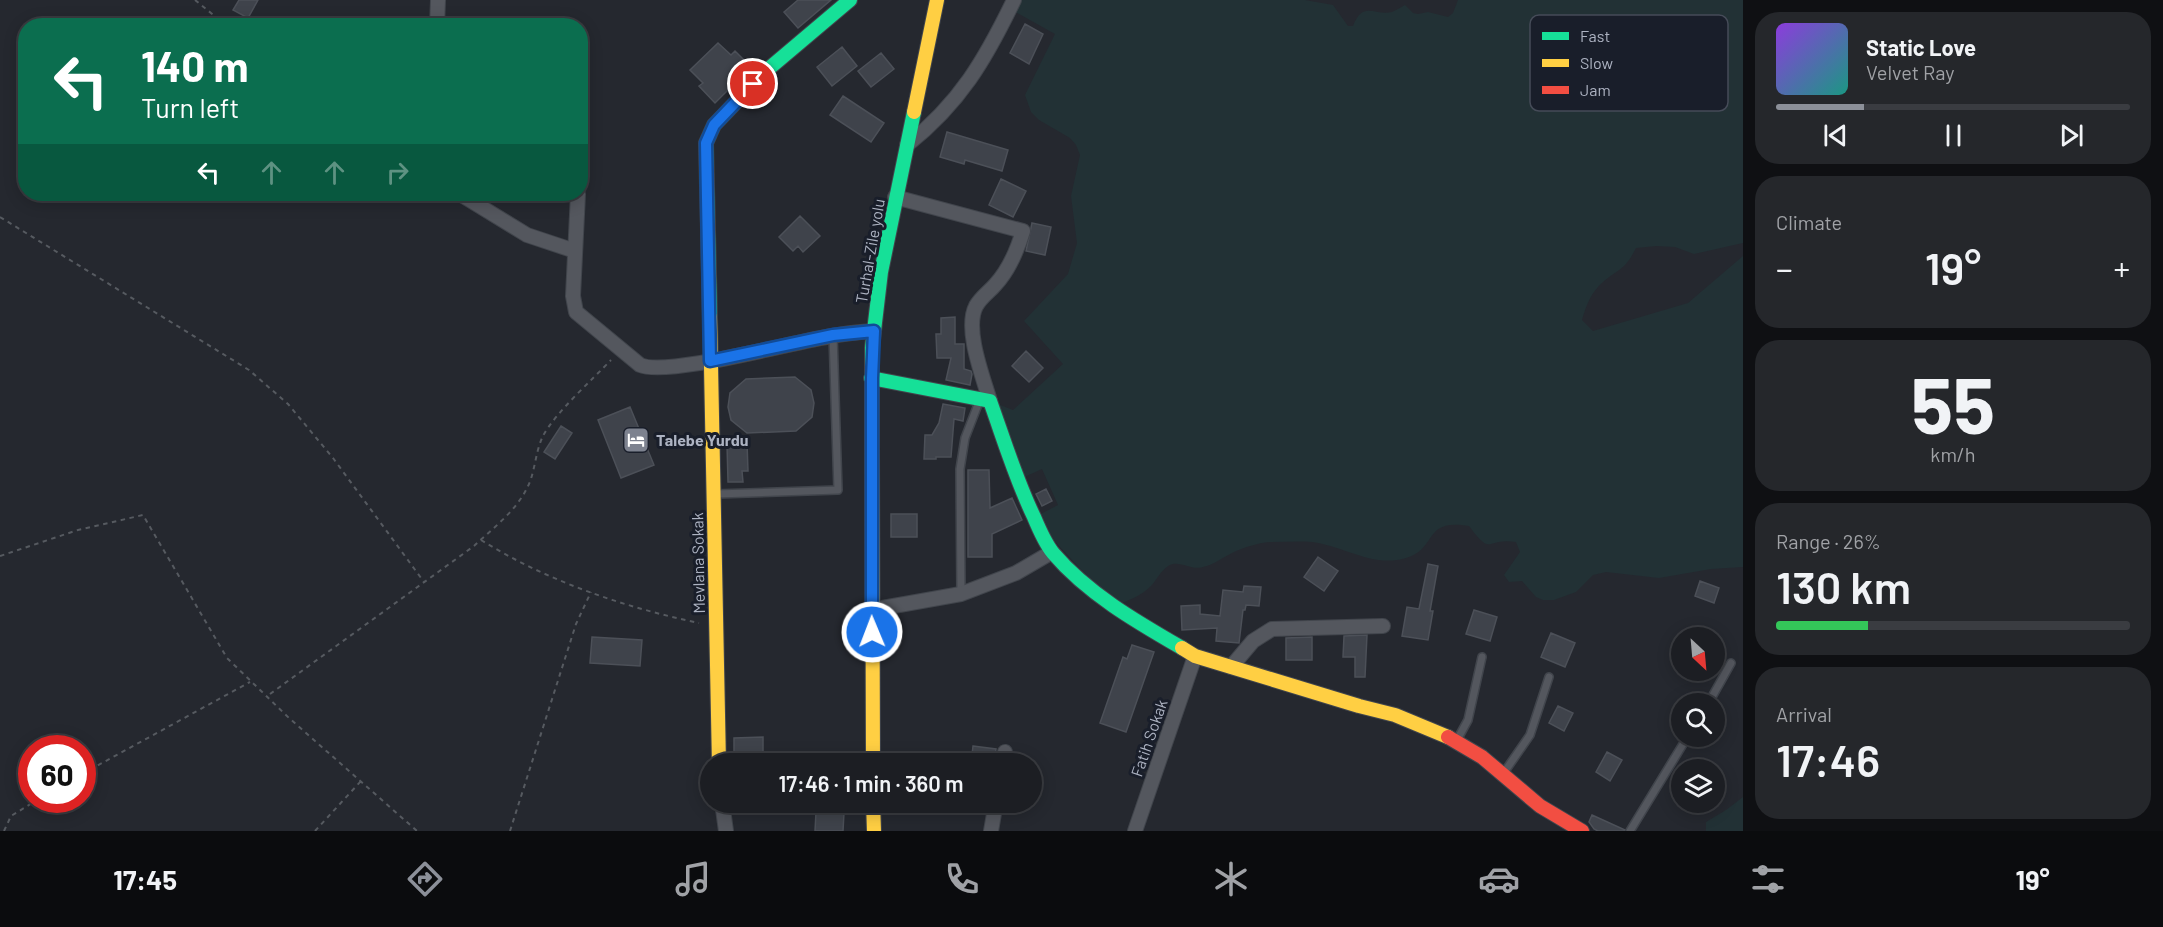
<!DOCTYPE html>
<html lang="en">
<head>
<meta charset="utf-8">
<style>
	body { margin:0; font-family:Barlow,sans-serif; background:#25272b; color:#f1f3f6; height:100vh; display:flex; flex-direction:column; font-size:22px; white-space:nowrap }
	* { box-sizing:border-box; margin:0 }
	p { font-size:20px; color:#a0a2a6 }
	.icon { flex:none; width:33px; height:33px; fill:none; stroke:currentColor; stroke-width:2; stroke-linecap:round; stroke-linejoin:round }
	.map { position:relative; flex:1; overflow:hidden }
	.sheet { display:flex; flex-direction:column; gap:12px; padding:12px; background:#0f1013; width:420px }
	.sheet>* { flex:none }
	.hud { position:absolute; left:18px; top:18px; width:570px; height:183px; border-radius:24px; box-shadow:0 3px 15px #0003,0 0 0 2px #3a3c41; background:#0b6e4f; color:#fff; overflow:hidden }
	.needle { width:39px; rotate:154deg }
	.fabs { position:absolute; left:1671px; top:627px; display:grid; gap:12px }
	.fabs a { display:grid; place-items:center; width:54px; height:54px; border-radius:50%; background:#1c1e23; box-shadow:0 3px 15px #0003,0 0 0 2px #3a3c41; font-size:30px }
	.speed { position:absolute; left:18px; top:735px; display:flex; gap:12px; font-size:30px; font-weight:700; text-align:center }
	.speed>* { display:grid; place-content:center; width:78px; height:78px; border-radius:50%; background:#1c1e23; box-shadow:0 3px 15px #0003,0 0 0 2px #3a3c41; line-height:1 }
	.speed .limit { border:9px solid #d22; background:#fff; color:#111 }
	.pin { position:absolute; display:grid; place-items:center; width:51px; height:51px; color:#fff; margin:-26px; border:3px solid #fff; border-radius:50%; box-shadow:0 2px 6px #0007 }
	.me { position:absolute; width:66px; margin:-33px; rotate:359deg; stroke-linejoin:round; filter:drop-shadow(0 0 4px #0008) }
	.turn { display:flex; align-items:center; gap:21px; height:126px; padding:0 24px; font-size:27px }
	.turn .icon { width:78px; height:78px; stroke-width:2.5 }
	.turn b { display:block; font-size:42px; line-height:51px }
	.lanes { display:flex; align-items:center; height:57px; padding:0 24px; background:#0003; justify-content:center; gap:30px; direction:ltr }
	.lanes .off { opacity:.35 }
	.big { font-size:45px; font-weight:600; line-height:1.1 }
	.sheet .tile { flex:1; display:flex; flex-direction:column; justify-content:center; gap:9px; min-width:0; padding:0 21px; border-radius:24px; background:#25272b }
	.sheet .dial { align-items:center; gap:0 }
	.dial b { font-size:78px; line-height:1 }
	.song { display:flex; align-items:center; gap:18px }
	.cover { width:72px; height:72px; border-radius:9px; background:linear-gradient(135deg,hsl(270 70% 55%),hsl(170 70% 35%)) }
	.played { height:6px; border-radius:3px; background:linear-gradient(90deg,#8c9099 25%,#3a3c41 25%) }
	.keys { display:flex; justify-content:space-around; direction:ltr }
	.heat { display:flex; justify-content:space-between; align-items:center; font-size:33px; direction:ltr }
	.charge { height:9px; border-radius:4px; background:linear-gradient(90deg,#34c759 26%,#3a3c41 0) }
	.trip { position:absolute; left:700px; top:753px; width:342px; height:60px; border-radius:30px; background:#1c1e23; box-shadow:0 3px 15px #0003,0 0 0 2px #3a3c41; font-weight:600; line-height:60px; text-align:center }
	.tabs { display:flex; height:96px; justify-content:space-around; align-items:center; background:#0b0c0e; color:#a0a2a6 }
	.tabs .icon { width:42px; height:42px }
	.tabs .active { color:#8c9099 }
	.tabs b { font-size:27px; color:#f1f3f6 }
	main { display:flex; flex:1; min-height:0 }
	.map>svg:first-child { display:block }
	.green { fill:#223135 }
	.building { fill:#3f434b; stroke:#4c5058; stroke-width:1.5 }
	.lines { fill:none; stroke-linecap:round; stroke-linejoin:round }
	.lane-casing { stroke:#41454c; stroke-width:10 }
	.street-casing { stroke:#41454c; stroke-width:16 }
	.fast-casing { stroke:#41454c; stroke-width:16 }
	.slow-casing { stroke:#41454c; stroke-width:16 }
	.jam-casing { stroke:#41454c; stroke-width:16 }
	.path { stroke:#565a60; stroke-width:2; stroke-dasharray:4.5 4.5; stroke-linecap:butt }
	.lane { stroke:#54575e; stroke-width:7 }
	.street { stroke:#54575e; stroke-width:14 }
	.fast { stroke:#16e098; stroke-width:14 }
	.slow { stroke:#ffcf43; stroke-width:14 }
	.jam { stroke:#f24e42; stroke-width:14 }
	.route-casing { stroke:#114b97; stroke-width:15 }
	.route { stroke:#1a73e8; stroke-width:10 }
	.labels { text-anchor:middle; stroke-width:6; stroke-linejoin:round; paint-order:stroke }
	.street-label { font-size:16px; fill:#adb3c2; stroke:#191e2a }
	.poi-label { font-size:16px; font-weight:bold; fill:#adb3c2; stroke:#191e2a; text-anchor:start }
	.key { fill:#191e2a; stroke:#454b58; stroke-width:1.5 }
	.key-label { font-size:16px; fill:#adb3c2 }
</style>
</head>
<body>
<main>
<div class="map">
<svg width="1743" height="831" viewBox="0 0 1743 831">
	<rect width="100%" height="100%" fill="#25282f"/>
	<path class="green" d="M1014,0H1305L1333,5L1348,26H1353C1363,0 1374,16 1392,12C1397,10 1401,7 1405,5L1413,13L1418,14L1428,12L1448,17L1453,13L1458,0H1743V243L1694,254L1675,247L1656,246L1636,248C1625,270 1620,268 1603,282C1591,292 1586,306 1582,320L1593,331L1688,303L1743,256V567L1711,569L1659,578L1606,572L1593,575L1576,592L1554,600H1543L1536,597L1522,581L1509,582L1504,575L1520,552L1516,542C1485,537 1493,558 1469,526C1422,518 1438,549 1406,558C1373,568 1344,546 1312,542C1299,541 1285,542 1271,542C1260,542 1242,548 1232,553C1222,558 1213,565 1203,567C1191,571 1179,559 1168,566C1160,572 1157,579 1151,586C1141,596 1127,601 1115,606L1033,518L1058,505L1042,469L1018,480L990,401L1013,410L1063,364L1024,321L1068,274L1077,243L1071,196L1080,155L1076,145L1070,138L1039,120L1031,112L1025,95L1055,34L1010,9Z
		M1743,797V831H1706V822L1726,810Z"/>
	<path class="building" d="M239,0H258L248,18L233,10Z
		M798,0H831L798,28L784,12Z
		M1025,24L1043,34L1029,64L1010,53Z
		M718,43L731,55L735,51L751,67L715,103L699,86L703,83L690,70Z
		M842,47L857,66L832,86L817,67Z
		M881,53L894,69L871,87L858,71Z
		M843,96L884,123L871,142L830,115Z
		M947,132L1008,150L1002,171L965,160L964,164L940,157Z
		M1001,179L1026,191L1013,217L989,205Z
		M800,216L820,236L803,252L798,246L793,251L779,237Z
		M1032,223L1051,227L1045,255L1026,251Z
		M955,317V344H964V369L971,371L972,374L970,385L946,380L951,358H937L936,334H941V318Z
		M1026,351L1043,368L1029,382L1012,366Z
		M795,377L811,390L814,403L812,417L796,431L747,433L731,420L728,407L730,393L746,379Z
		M943,404L965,408L963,421L954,419L951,457H936V459H924L925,435H932L939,423Z
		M630,407L654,465L621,478L598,420Z
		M561,426L572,433L555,459L544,452Z
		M747,442L748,471H742L743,482H728L727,444L729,443Z
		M968,470H989L990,508L1012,498L1022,520L992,534V557H968Z
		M1046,489L1052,501L1042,506L1036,494Z
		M891,514H917V537H891Z
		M1318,557L1338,571L1324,591L1304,577Z
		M1428,564L1438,566L1430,611H1433L1428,640L1402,636L1407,607L1419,609Z
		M1700,581L1719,588L1714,603L1695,596Z
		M1244,586L1261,587L1259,606L1246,605L1245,610H1243L1239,643L1216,641L1217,628L1182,630L1181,606L1200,605V614L1220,616L1223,590L1243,592Z
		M1474,610L1497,617L1490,641L1466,634Z
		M1551,633L1575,643L1565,667L1541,657Z
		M1367,635L1365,677H1355V657H1343L1344,636Z
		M592,637L642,640L640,666L590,663Z
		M1312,637V660H1286V638Z
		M1132,645L1154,652L1126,732L1100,723L1123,657L1127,659Z
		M1558,706L1573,713L1564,731L1549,723Z
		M763,737V761H734V738Z
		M973,746L996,749L994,764H971Z
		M1607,752L1622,760L1610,781L1596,772Z
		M816,812L844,813L843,831H815Z
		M1592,815L1625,830L1624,831H1598L1594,829L1589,822Z"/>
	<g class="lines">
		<defs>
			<path id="lane" d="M716,494L838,490L833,335
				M961,594L960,469L965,438L979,402
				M1708,704L1731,663
				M1457,740L1468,720L1482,657
				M1503,774L1530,735L1549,677
				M1630,831L1688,736"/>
			<path id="street" d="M437,26L438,0
				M907,145C960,103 985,60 1014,0
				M460,194L527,235L575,251
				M578,194L573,296L576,312L640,365C668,377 796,341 832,336C846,333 860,332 874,331
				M895,197L1023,231C1017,251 1009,270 995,285C989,292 981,297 976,306C964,329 983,377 990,401
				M871,610L961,594L1016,573L1052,552
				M1231,667L1253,641L1272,629L1383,626
				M1003,764L1005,752
				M722,802L726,831
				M991,831L996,802
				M1135,831L1195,656"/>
			<path id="fast" d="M710,317L706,143L714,125L766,71L850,0
				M871,378L990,401C1004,440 1016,480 1034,517C1039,529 1045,543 1053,553C1088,594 1137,622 1182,648
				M872,445V348L881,272L914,112"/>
			<path id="slow" d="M914,112L937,0
				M710,317L719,764
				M872,445L873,764
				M1182,648L1195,656L1359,706L1395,715L1448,737
				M873,802L874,831"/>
			<path id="jam" d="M1448,737L1482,757L1540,806L1582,831"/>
		</defs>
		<use href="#lane" class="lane-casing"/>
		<use href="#street" class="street-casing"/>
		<use href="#fast" class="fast-casing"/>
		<use href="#slow" class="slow-casing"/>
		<use href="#jam" class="jam-casing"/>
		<path class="path" d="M195,0L227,26
			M0,217L249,370L288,404L333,458L424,582
			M481,540C547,581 623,607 699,623
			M0,556L78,530L143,515L227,658L289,718L417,831
			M270,694L474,546C492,529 516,511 527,488C535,474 535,452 543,436C555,413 592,380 611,360
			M82,774L250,682
			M4,831L11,816L37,800
			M315,831L361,781
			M510,831L576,624L591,592"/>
		<use href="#lane" class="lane"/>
		<use href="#street" class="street"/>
		<use href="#fast" class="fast"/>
		<use href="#slow" class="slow"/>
		<use href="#jam" class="jam"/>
	</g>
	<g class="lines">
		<defs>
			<path id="route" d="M753,84L714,125L706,143L710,361L833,335L874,331L872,378V632"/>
		</defs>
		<use href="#route" class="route-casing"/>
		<use href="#route" class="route"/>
	</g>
	<defs>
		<symbol id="hotel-square" viewBox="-11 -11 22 22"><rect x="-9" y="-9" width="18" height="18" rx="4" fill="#7d828f" stroke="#191e2a"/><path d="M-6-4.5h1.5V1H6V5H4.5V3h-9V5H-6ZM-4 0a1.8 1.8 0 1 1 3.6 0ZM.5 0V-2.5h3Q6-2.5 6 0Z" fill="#fff"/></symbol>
	</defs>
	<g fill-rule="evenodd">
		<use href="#hotel-square" x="621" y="425" width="30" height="30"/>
	</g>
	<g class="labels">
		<g class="street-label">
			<text transform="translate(870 251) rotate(-80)" y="6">Turhal-Zile yolu</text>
			<text transform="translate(698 563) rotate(-91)" y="6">Mevlana Sokak</text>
			<text transform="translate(1149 738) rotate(-71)" y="6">Fatih Sokak</text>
		</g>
		<g class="poi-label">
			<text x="656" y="446">Talebe Yurdu</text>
		</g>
	</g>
	<rect x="1530" y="15" width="198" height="96" rx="9" class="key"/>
	<rect x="1542" y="32" width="27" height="8" fill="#16e098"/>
	<rect x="1542" y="59" width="27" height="8" fill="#ffcf43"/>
	<rect x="1542" y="86" width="27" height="8" fill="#f24e42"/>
	<g class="key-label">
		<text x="1580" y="42">Fast</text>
		<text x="1580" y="69">Slow</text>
		<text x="1580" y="96">Jam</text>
	</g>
</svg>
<div class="fabs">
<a><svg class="needle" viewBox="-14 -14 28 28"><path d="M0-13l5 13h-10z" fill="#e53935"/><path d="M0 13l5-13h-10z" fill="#a0a2a6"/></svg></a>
<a><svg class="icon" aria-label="search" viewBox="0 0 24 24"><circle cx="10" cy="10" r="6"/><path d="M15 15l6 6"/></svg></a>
<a><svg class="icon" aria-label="layers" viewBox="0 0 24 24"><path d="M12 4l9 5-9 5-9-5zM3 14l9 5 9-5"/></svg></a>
</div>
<div class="speed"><div class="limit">60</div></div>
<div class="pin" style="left:753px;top:84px;background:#d93025"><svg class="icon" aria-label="arrive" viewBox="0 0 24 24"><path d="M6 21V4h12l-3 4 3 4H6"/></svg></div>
<svg class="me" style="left:872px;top:632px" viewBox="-20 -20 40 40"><circle r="17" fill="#1a73e8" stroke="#fff" stroke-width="3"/><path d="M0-11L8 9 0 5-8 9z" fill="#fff"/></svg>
<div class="trip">17:46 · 1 min · 360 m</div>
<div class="hud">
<div class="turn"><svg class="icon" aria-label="left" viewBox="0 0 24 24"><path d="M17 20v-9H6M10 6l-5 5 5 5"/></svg><div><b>140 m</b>Turn left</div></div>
<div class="lanes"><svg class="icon" aria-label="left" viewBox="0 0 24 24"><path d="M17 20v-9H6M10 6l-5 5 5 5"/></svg><svg class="icon off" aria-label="ahead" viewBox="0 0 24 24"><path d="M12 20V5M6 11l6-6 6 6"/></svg><svg class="icon off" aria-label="ahead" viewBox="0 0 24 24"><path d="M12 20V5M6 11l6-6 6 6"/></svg><svg class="icon off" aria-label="right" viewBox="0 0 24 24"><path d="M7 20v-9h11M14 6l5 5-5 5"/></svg></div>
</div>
</div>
<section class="sheet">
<div class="tile">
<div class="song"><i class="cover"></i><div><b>Static Love</b><p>Velvet Ray</p></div></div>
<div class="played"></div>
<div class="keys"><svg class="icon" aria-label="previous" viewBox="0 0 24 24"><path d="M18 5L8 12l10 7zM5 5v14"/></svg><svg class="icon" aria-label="pause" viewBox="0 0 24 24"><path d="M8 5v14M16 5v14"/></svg><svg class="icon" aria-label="next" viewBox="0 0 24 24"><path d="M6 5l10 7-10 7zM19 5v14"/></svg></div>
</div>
<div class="tile"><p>Climate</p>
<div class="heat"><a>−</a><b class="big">19°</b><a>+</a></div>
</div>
<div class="tile dial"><b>55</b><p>km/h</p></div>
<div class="tile"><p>Range · 26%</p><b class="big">130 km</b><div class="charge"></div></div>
<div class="tile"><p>Arrival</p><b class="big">17:46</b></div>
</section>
</main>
<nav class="tabs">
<b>17:45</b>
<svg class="icon active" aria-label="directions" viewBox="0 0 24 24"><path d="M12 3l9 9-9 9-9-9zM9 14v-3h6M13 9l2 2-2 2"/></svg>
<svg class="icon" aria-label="music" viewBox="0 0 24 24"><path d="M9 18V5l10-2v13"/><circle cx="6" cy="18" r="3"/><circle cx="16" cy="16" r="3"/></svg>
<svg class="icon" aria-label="phone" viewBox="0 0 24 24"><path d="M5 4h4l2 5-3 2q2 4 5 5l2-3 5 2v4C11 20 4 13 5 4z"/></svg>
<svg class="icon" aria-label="climate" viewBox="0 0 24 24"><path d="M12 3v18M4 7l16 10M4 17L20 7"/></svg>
<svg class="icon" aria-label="car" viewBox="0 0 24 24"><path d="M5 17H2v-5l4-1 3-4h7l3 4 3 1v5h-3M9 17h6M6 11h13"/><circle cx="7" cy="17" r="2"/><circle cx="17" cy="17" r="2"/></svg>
<svg class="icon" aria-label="filters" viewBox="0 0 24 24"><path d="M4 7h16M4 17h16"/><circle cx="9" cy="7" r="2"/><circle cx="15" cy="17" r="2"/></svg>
<b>19°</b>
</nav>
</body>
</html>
